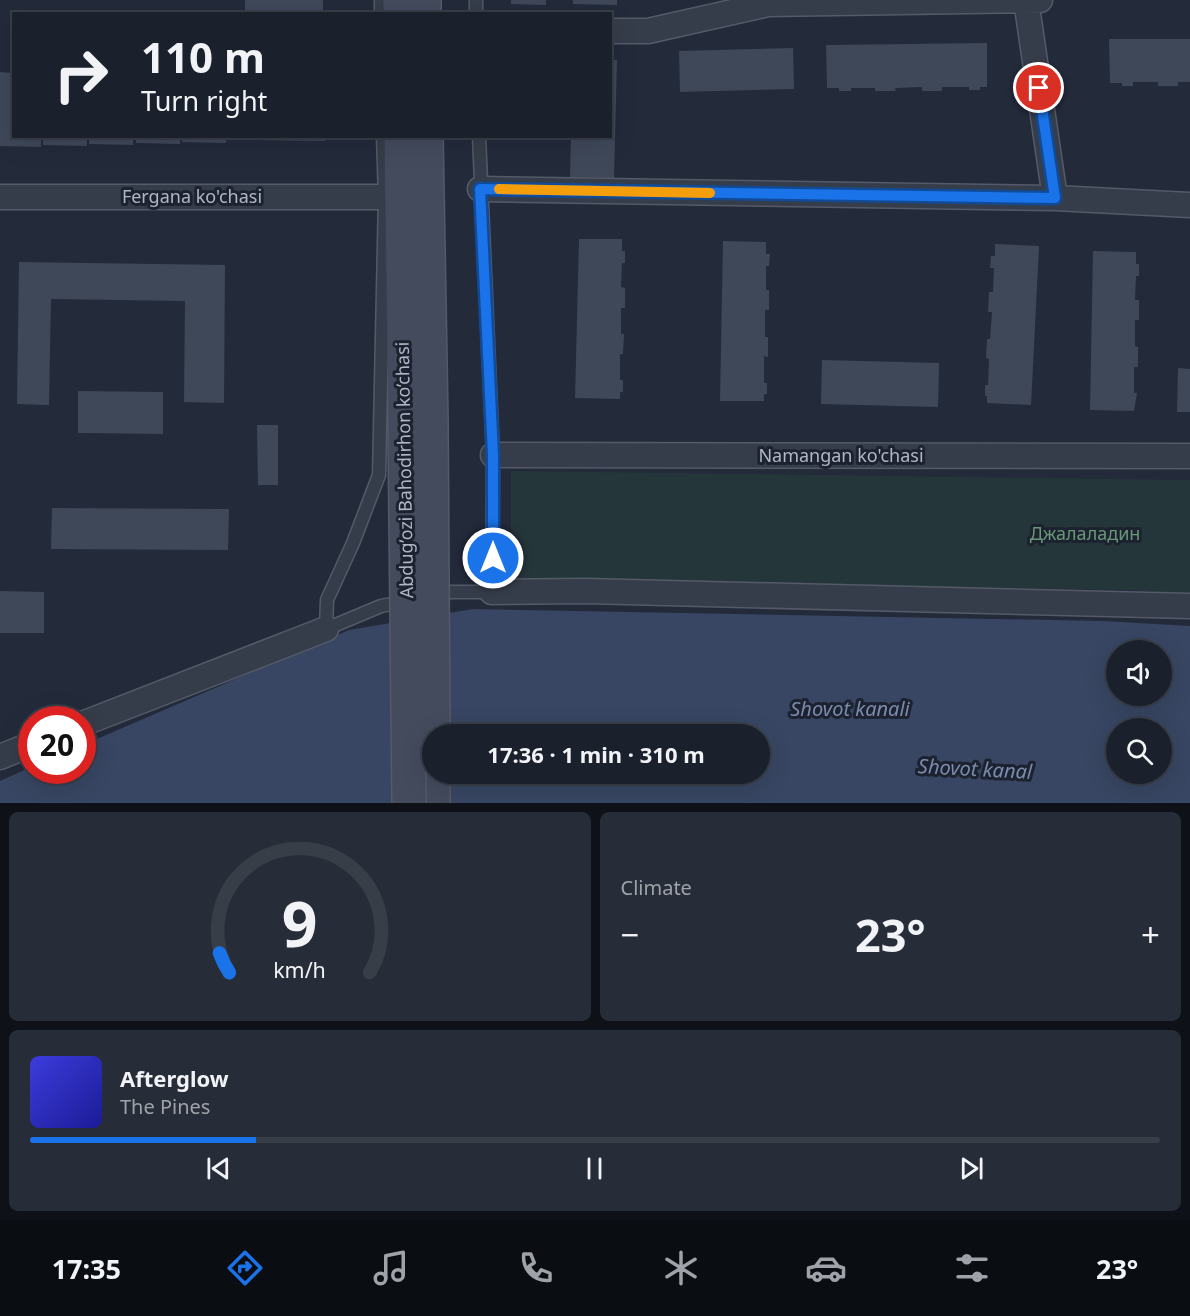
<!DOCTYPE html>
<html lang="en">
<head>
<meta charset="utf-8">
<style>
	body { margin:0; font-family:"Noto Sans",sans-serif; background:#272d38; color:#f1f3f6; height:100vh; display:flex; flex-direction:column; font-size:22px; white-space:nowrap }
	* { box-sizing:border-box; margin:0 }
	p { font-size:20px; color:#9fa3a9 }
	.icon { flex:none; width:33px; height:33px; fill:none; stroke:currentColor; stroke-width:2; stroke-linecap:round; stroke-linejoin:round }
	.map { position:relative; height:803px; overflow:hidden }
	.drawer { display:flex; flex-direction:column; gap:9px; padding:9px; background:#0e1218; flex:1 }
	.drawer>* { flex:none }
	.top-card { position:absolute; left:12px; top:12px; width:600px; height:126px; border-radius:0px; box-shadow:0 6px 24px #0002,0 0 0 2px #383e48; background:#1a202c; color:#f1f3f6; overflow:hidden }
	.buttons { position:absolute; left:1106px; top:640px; display:grid; gap:12px }
	.buttons a { display:grid; place-items:center; width:66px; height:66px; border-radius:50%; background:#1a202c; box-shadow:0 6px 24px #0002,0 0 0 2px #383e48; font-size:30px }
	.speed { position:absolute; left:18px; top:706px; display:flex; gap:12px; font-size:30px; font-weight:700; text-align:center }
	.speed>* { display:grid; place-content:center; width:78px; height:78px; border-radius:50%; background:#1a202c; box-shadow:0 6px 24px #0002,0 0 0 2px #383e48; line-height:1 }
	.speed .limit { border:9px solid #d22; background:#fff; color:#111 }
	.pin { position:absolute; display:grid; place-items:center; width:51px; height:51px; color:#fff; margin:-26px; border:3px solid #fff; border-radius:50%; box-shadow:0 2px 6px #0007 }
	.me { position:absolute; width:66px; margin:-33px; rotate:0deg; stroke-linejoin:round; filter:drop-shadow(0 0 4px #0008) }
	.turn { display:flex; align-items:center; gap:21px; height:126px; padding:0 30px; font-size:27px }
	.turn .icon { width:78px; height:78px; stroke-width:2.5 }
	.turn b { display:block; font-size:42px; line-height:51px }
	.big { font-size:45px; font-weight:700; line-height:1.1 }
	.drawer .tile { flex:1; display:flex; flex-direction:column; justify-content:center; gap:9px; min-width:0; padding:0 21px; border-radius:9px; background:#272d38 }
	.drawer .dial { align-items:center; gap:0 }
	.dial svg { height:156px; overflow:visible; fill:none; stroke:#383e48; stroke-width:7; stroke-linecap:round; text-anchor:middle }
	.dial text { fill:#f1f3f6; stroke:none }
	.song { display:flex; align-items:center; gap:18px }
	.cover { width:72px; height:72px; border-radius:9px; background:linear-gradient(135deg,hsl(240 70% 55%),hsl(240 70% 35%)) }
	.played { height:6px; border-radius:3px; background:linear-gradient(90deg,#1a73e8 20%,#383e48 20%) }
	.keys { display:flex; justify-content:space-around; direction:ltr }
	.heat { display:flex; justify-content:space-between; align-items:center; font-size:33px; direction:ltr }
	.drawer .tiles { flex:1; display:grid; gap:9px; grid-template-columns:1fr 1fr }
	.tile:last-child { grid-column:span 2 }
	.trip { position:absolute; left:422px; top:724px; width:348px; height:60px; border-radius:30px; background:#1a202c; box-shadow:0 6px 24px #0002,0 0 0 2px #383e48; font-weight:700; line-height:60px; text-align:center }
	.dock { display:flex; height:96px; justify-content:space-around; align-items:center; background:#0a0d12; color:#9fa3a9 }
	.dock .icon { width:42px; height:42px }
	.dock .active { color:#1a73e8 }
	.dock b { font-size:27px; color:#f1f3f6 }
	.map>svg:first-child { display:block }
	.green { fill:#25363b }
	.water { fill:#384663; fill-rule:evenodd }
	.building { fill:#3f4859 }
	.lines { fill:none; stroke-linecap:round; stroke-linejoin:round }
	.lane-casing { stroke:#545a68; stroke-width:15 }
	.street-casing { stroke:#545a68; stroke-width:27 }
	.secondary-casing { stroke:#545a68; stroke-width:36 }
	.lane { stroke:#363d4a; stroke-width:12 }
	.street { stroke:#363d4a; stroke-width:24 }
	.secondary { stroke:#444b5d; stroke-width:33 }
	.secondary-bridge-casing { stroke:#545a68; stroke-width:36; stroke-linecap:butt }
	.secondary-bridge { stroke:#444b5d; stroke-width:33 }
	.route-casing { stroke:#114b97; stroke-width:15 }
	.route { stroke:#1a73e8; stroke-width:10 }
	.slow { stroke:#f59e0b; stroke-width:10 }
	.labels { text-anchor:middle; stroke-width:6; stroke-linejoin:round; paint-order:stroke }
	.street-label { font-size:18px; fill:#b1b7c6; stroke:#1c222f }
	.park-label { font-size:18px; fill:#699778; stroke:#1c222f }
	.water-label { font-size:20px; font-style:italic; fill:#7a8bad; stroke:#1c222f }
</style>
</head>
<body>
<div class="map">
<svg width="1190" height="803" viewBox="0 0 1190 803">
	<rect width="100%" height="100%" fill="#232a3a"/>
	<path class="green" d="M511,471L1190,480V594L1127,590L511,580Z"/>
	<path class="water" d="M473,609L1103,621L1190,626V803H0V781L31,767L32,771H82L83,745L349,630ZM1116,651H1161V696H1116ZM1116,729H1161V774H1116ZM432,735H759V774H432Z"/>
	<path class="building" d="M245,0H323V14H245Z
		M511,0H546V5L511,4Z
		M573,0H617V5L573,4Z
		M1109,39H1190V82H1178V86H1158V82H1133V86H1122V83H1110Z
		M987,43V87H980V90H969V87H942V91H922V87L895,88L896,91H875V88H851V91H839V88H827L826,45Z
		M793,48L794,89L680,92L679,51Z
		M610,60H617L614,178L570,177L571,136H610Z
		M0,72L14,73V136H41V147L0,146Z
		M43,136H87V146L43,145Z
		M89,136H133V145L89,144Z
		M136,136H180V144L136,143Z
		M182,136H227L226,143L182,142Z
		M247,136H325V141L247,140Z
		M579,239H622V251H625V263H622L621,287L625,288V308H621V334H624L623,354H620V380H623V392H620V399L575,398Z
		M723,241L766,242V254H770L769,266H766V290H769V310H765V337H768V357L764,356V383H767V394H764V401H720Z
		M995,244L1039,246L1031,405L987,403V396H985V385H988L989,359L986,358L987,339H990L992,312H988L989,292H993L994,268H990L991,256H995Z
		M1093,251L1136,252V264H1139V276H1136L1135,300H1139V320H1135V346L1138,347V367H1134V393H1137L1134,411L1090,410Z
		M19,262L225,265L224,403L184,402L185,301L51,299L49,405L17,404Z
		M822,360L939,363L938,407L821,404Z
		M1178,368L1190,369V412H1177Z
		M78,391L163,392V434L78,433Z
		M257,425H278V485H258Z
		M52,508L229,509L228,550L51,549Z
		M0,591L44,592V633H0Z"/>
	<g class="lines">
		<defs>
			<path id="lane" d="M381,0V14
				M476,0V14
				M383,136L385,197L379,475L353,543L327,600L326,629L381,606L407,601
				M433,596L451,592H492L493,455L479,136"/>
			<path id="street" d="M1026,0L1055,198
				M610,31H648L768,4L1040,0
				M480,189L1055,198L1190,205
				M0,197H385
				M493,455L1190,456
				M492,592L586,591L1190,606
				M82,724L326,629
				M0,757L32,744"/>
			<path id="secondary" d="M400,0V14
				M424,0V14
				M401,136L405,421
				M426,136L431,421
				M433,774V803"/>
		</defs>
		<use href="#lane" class="lane-casing"/>
		<use href="#street" class="street-casing"/>
		<use href="#secondary" class="secondary-casing"/>
		<use href="#lane" class="lane"/>
		<use href="#street" class="street"/>
		<use href="#secondary" class="secondary"/>
		<defs>
			<path id="secondary-bridge" d="M405,421L409,803
				M431,421L433,735"/>
		</defs>
		<use href="#secondary-bridge" class="secondary-bridge-casing"/>
		<use href="#secondary-bridge" class="secondary-bridge"/>
	</g>
	<g class="lines">
		<defs>
			<path id="route" d="M493,558V455L480,189L1055,198L1039,88"/>
		</defs>
		<use href="#route" class="route-casing"/>
		<use href="#route" class="route"/>
		<path class="slow" d="M499,189L710,193"/>
	</g>
	<g class="labels">
		<g class="street-label">
			<text x="192" y="203">Fergana ko'chasi</text>
			<text x="841" y="462">Namangan ko'chasi</text>
			<text transform="translate(405 470) rotate(-91)" y="6">Abdug’ozi Bahodirhon ko’chasi</text>
		</g>
		<g class="park-label">
			<text x="1085" y="540">Джалаладин</text>
		</g>
		<g class="water-label">
			<text x="850" y="716">Shovot kanali</text>
			<text transform="translate(975 769) rotate(3)" y="7">Shovot kanal</text>
		</g>
	</g>
</svg>
<div class="buttons">
<a><svg class="icon" aria-label="sound" viewBox="0 0 24 24"><path d="M4 9h4l5-4v14l-5-4H4zM17 9q2 3 0 6"/></svg></a>
<a><svg class="icon" aria-label="search" viewBox="0 0 24 24"><circle cx="10" cy="10" r="6"/><path d="M15 15l6 6"/></svg></a>
</div>
<div class="speed"><div class="limit">20</div></div>
<div class="pin" style="left:1039px;top:88px;background:#d93025"><svg class="icon" aria-label="arrive" viewBox="0 0 24 24"><path d="M6 21V4h12l-3 4 3 4H6"/></svg></div>
<svg class="me" style="left:493px;top:558px" viewBox="-20 -20 40 40"><circle r="17" fill="#1a73e8" stroke="#fff" stroke-width="3"/><path d="M0-11L8 9 0 5-8 9z" fill="#fff"/></svg>
<div class="trip">17:36 · 1 min · 310 m</div>
<div class="top-card">
<div class="turn"><svg class="icon" aria-label="right" viewBox="0 0 24 24"><path d="M7 20v-9h11M14 6l5 5-5 5"/></svg><div><b>110 m</b>Turn right</div></div>
</div>
</div>
<section class="drawer">
<div class="tiles">
<div class="tile dial"><svg viewBox="0 0 100 80">
<path d="M14 69A42 42 0 1 1 86 69"/>
<path d="M14 69A42 42 0 0 1 9 59" stroke="#1a73e8"/>
<text x="50" y="56" font-size="32" font-weight="700">9</text>
<text x="50" y="72" font-size="11">km/h</text>
</svg></div>
<div class="tile"><p>Climate</p>
<div class="heat"><a>−</a><b class="big">23°</b><a>+</a></div>
</div>
<div class="tile">
<div class="song"><i class="cover"></i><div><b>Afterglow</b><p>The Pines</p></div></div>
<div class="played"></div>
<div class="keys"><svg class="icon" aria-label="previous" viewBox="0 0 24 24"><path d="M18 5L8 12l10 7zM5 5v14"/></svg><svg class="icon" aria-label="pause" viewBox="0 0 24 24"><path d="M8 5v14M16 5v14"/></svg><svg class="icon" aria-label="next" viewBox="0 0 24 24"><path d="M6 5l10 7-10 7zM19 5v14"/></svg></div>
</div>
</div>
</section>
<nav class="dock">
<b>17:35</b>
<svg class="icon active" aria-label="directions" viewBox="0 0 24 24"><path d="M12 3l9 9-9 9-9-9zM9 14v-3h6M13 9l2 2-2 2"/></svg>
<svg class="icon" aria-label="music" viewBox="0 0 24 24"><path d="M9 18V5l10-2v13"/><circle cx="6" cy="18" r="3"/><circle cx="16" cy="16" r="3"/></svg>
<svg class="icon" aria-label="phone" viewBox="0 0 24 24"><path d="M5 4h4l2 5-3 2q2 4 5 5l2-3 5 2v4C11 20 4 13 5 4z"/></svg>
<svg class="icon" aria-label="climate" viewBox="0 0 24 24"><path d="M12 3v18M4 7l16 10M4 17L20 7"/></svg>
<svg class="icon" aria-label="car" viewBox="0 0 24 24"><path d="M5 17H2v-5l4-1 3-4h7l3 4 3 1v5h-3M9 17h6M6 11h13"/><circle cx="7" cy="17" r="2"/><circle cx="17" cy="17" r="2"/></svg>
<svg class="icon" aria-label="filters" viewBox="0 0 24 24"><path d="M4 7h16M4 17h16"/><circle cx="9" cy="7" r="2"/><circle cx="15" cy="17" r="2"/></svg>
<b>23°</b>
</nav>
</body>
</html>
